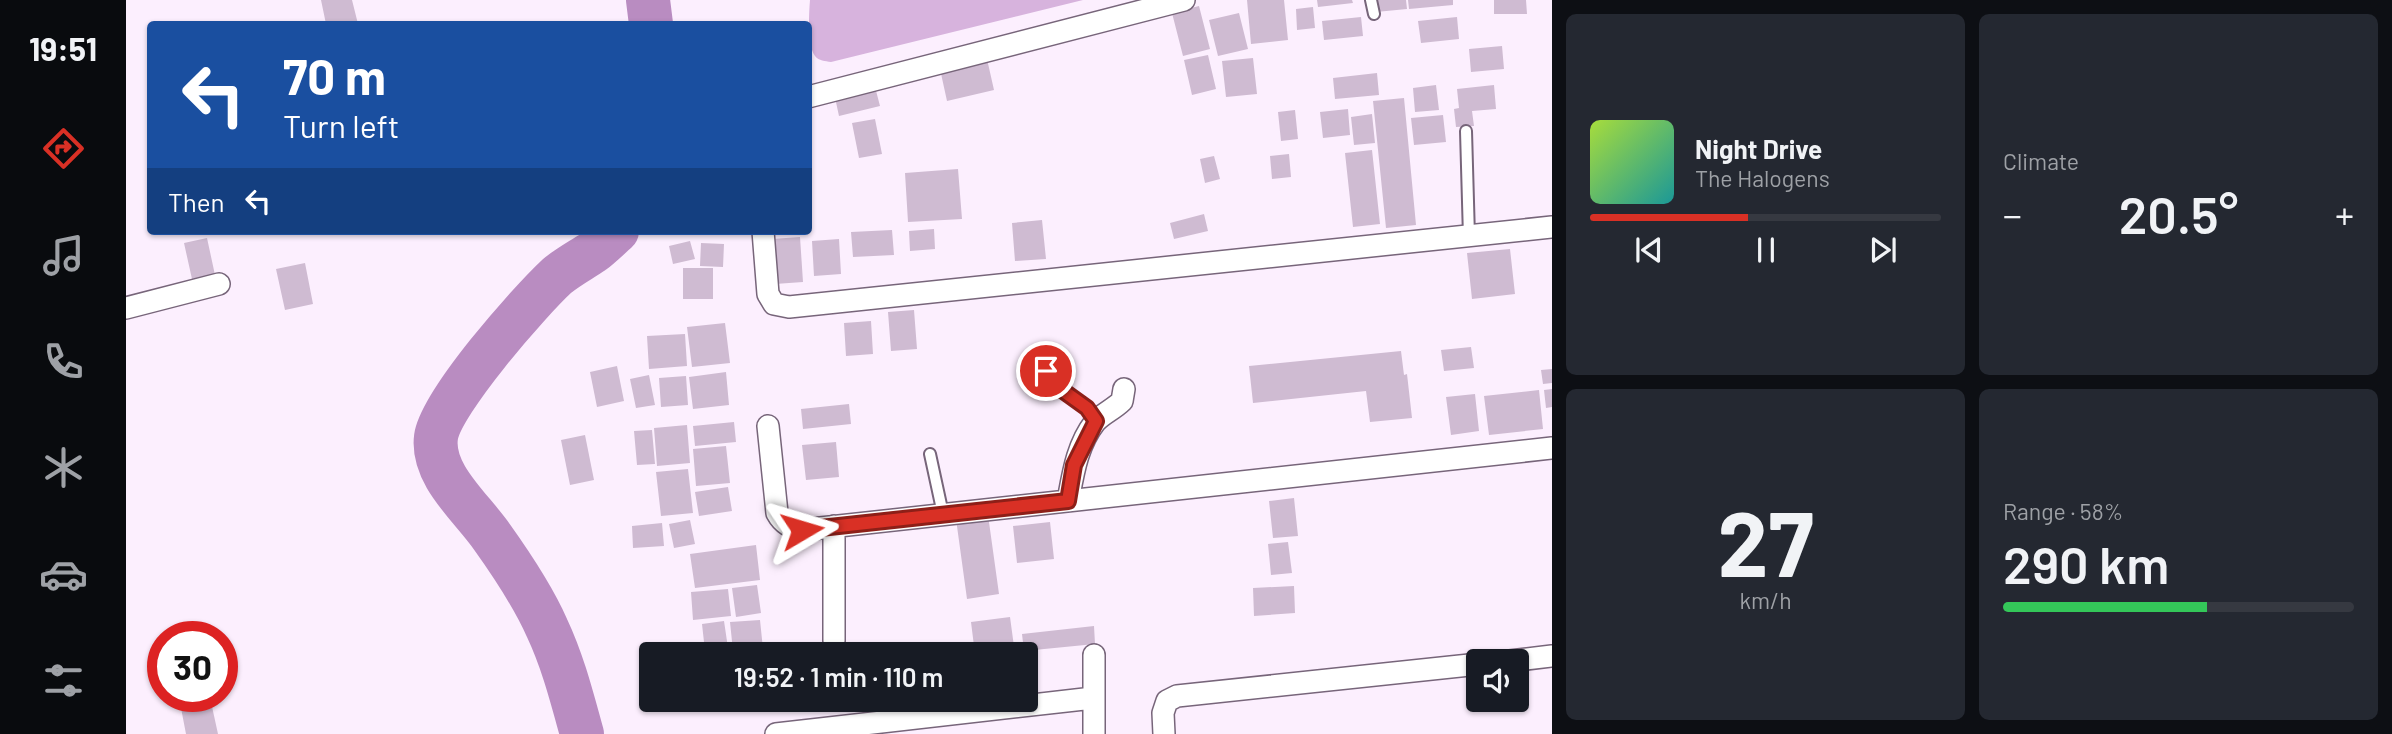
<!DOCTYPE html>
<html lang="en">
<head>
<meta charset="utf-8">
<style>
	body { margin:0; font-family:Barlow,sans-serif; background:#242831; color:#f1f3f6; height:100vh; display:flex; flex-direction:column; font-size:26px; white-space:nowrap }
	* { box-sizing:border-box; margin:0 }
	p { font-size:23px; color:#9ea1a6 }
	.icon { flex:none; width:38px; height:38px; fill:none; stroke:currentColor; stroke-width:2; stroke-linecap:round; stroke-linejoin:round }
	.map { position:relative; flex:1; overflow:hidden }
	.details { display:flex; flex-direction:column; gap:14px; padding:14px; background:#0d0f14; width:840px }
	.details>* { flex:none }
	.banner { position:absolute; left:21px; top:21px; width:665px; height:214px; border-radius:7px; box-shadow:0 2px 5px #0004; background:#1a4fa0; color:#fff; overflow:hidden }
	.tools { position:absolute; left:1340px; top:649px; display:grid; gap:14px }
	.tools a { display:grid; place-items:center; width:63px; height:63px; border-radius:7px; background:#171b24; box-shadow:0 2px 5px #0004; font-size:35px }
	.speed { position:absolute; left:21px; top:621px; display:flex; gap:14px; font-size:35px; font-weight:700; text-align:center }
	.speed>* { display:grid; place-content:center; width:91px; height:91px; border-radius:50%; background:#171b24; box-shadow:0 2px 5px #0004; line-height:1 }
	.speed .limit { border:10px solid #d22; background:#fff; color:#111 }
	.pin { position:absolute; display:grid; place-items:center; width:60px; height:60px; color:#fff; margin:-30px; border:4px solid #fff; border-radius:50%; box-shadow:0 2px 7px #0007 }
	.me { position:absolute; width:77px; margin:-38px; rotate:83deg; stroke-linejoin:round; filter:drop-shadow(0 0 5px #0008) }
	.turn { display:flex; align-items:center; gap:24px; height:147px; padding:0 21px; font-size:32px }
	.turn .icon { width:91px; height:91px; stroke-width:2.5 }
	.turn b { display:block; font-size:49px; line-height:60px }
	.then { display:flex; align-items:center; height:66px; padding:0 21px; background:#0003; gap:14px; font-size:26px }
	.big { font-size:52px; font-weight:600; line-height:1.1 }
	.details .card { flex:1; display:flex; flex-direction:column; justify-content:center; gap:10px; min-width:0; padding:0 24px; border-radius:10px; background:#242831 }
	.details .dial { align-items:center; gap:0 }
	.dial b { font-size:91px; line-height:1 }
	.song { display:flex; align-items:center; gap:21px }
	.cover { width:84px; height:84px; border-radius:10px; background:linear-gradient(135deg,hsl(80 70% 55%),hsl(180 70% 35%)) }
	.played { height:7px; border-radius:4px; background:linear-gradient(90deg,#d93025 45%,#363941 45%) }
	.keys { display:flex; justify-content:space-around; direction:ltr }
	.heat { display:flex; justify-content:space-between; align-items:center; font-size:38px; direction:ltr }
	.charge { height:10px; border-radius:5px; background:linear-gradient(90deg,#34c759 58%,#363941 0) }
	.details .tiles { flex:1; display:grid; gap:14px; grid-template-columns:repeat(2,1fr) }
	.trip { position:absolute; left:513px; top:642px; width:399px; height:70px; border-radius:7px; background:#171b24; box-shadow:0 2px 5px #0004; font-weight:600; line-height:70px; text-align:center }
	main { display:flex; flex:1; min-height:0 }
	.tab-bar { display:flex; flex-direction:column; width:126px; justify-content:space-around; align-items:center; background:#090b0e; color:#9ea1a6 }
	.tab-bar .icon { width:49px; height:49px }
	.tab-bar .on { color:#d93025 }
	.tab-bar b { font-size:32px; color:#f1f3f6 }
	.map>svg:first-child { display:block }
	.green { fill:#d7b3dd }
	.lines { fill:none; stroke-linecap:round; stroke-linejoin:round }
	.river { stroke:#b98cc1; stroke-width:44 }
	.building { fill:#cfbbd2 }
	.lane-casing { stroke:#77657a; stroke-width:14 }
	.street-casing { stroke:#77657a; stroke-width:24 }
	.lane { stroke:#fff; stroke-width:10 }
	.street { stroke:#fff; stroke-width:21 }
	.route-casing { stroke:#8d1f18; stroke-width:18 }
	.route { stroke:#d93025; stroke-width:12 }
</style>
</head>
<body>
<main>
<nav class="tab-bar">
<b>19:51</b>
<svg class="icon on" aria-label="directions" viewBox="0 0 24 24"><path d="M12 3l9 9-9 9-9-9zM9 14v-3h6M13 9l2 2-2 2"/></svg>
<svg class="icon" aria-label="music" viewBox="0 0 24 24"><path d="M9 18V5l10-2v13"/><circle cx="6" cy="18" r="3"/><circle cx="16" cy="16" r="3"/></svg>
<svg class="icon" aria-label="phone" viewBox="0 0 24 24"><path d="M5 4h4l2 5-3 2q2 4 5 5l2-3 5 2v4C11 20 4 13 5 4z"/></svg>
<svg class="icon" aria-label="climate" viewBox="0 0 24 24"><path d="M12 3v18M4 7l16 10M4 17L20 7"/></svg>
<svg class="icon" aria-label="car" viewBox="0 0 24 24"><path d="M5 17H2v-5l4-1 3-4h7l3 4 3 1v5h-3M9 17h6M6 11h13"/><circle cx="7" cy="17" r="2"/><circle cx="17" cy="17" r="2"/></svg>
<svg class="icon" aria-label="filters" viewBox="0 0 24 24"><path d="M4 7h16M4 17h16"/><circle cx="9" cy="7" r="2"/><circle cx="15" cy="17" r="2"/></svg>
</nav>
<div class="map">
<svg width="1426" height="734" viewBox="0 0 1426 734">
	<rect width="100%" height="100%" fill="#fceffe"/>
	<path class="green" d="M684,0H957L705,62C699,61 693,61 689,56C681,46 683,13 684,0Z"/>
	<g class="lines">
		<path class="river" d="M522,0L525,24
			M456,734C446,698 437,662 421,628C407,596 386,565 366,537C346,508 305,475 310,437C315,402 403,302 431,276C442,267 455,260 467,252C475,246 483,238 491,231"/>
	</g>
	<path class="building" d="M195,0H226L232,24H200Z
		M1121,0H1158L1162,40L1125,44Z
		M1191,0H1226L1227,3L1192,7Z
		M1249,0H1280L1281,9L1250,12Z
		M1282,0H1327V5L1283,9Z
		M1368,0H1400L1401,14H1368Z
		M1073,6L1084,49L1057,56L1046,13Z
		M1187,7L1189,28L1171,30L1170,9Z
		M1113,13L1122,49L1092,56L1083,20Z
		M1235,17L1237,36L1198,40L1196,21Z
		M1331,17L1333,39L1295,43L1292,21Z
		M1376,46L1378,69L1345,72L1343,49Z
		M1082,55L1090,89L1066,95L1058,60Z
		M1127,58L1131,94L1100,97L1096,61Z
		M861,59L868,90L821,101L814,69Z
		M1251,73L1253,95L1209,99L1207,78Z
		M748,83L754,106L713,116L708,93Z
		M1310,85L1313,110L1289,112L1287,88Z
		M1368,85L1370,109L1346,111L1348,126L1330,127L1328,109L1333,108L1331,89Z
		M1278,98L1290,225L1260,228L1247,101Z
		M1222,109L1224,135L1197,138L1194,112Z
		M1169,110L1172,139L1155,141L1152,112Z
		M1246,114L1249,143L1228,145L1225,117Z
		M1317,115L1320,142L1288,145L1285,118Z
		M749,119L756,154L733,158L726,123Z
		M1246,150L1254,224L1227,227L1219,153Z
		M1163,154L1165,177L1146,179L1144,156Z
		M1088,156L1094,179L1079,183L1074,159Z
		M832,169L836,219L782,222L779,173Z
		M1078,214L1082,231L1048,239L1044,223Z
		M916,220L920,259L889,261L886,223Z
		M808,229L809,249L784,251L783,231Z
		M766,230L768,255L727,257L725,232Z
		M674,237L677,282L649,284L646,239Z
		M81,238L89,275L66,279L58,243Z
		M713,239L715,274L688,276L686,241Z
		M564,241L569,259L547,264L543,246Z
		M575,243L598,244L597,267L574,266Z
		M1384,249L1389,294L1346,299L1341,253Z
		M179,263L187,304L159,310L150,269Z
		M557,268H587V299H557Z
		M788,310L791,349L765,351L762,312Z
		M745,321L747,354L720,356L718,323Z
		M599,323L604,363L566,367L561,327Z
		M559,334L561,366L523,369L521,336Z
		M1345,347L1348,368L1318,371L1315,350Z
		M1275,351L1278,375L1281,374L1286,418L1244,422L1240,391L1127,403L1123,366Z
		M491,366L498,401L471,407L464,372Z
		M1426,369V383L1417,384L1415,370Z
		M600,372L603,405L567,409L563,377Z
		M523,375L529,405L510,408L504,379Z
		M560,376L562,405L535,407L533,378Z
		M1426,389V407L1420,408L1418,390Z
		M1413,390L1417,429L1363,435L1358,396Z
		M1349,394L1353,431L1325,435L1320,397Z
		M723,404L725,424L677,429L675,409Z
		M608,422L610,442L569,446L567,426Z
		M561,425L564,463L531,466L528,428Z
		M526,430L529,464L511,465L508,431Z
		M459,435L468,480L444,485L435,440Z
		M710,442L713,477L680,480L676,445Z
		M600,446L604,483L570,486L567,449Z
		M562,469L567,513L535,516L530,472Z
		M602,487L606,511L573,516L569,492Z
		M1168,498L1172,536L1147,538L1143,501Z
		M862,515L873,594L841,599L830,519Z
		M564,520L569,544L548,548L543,524Z
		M924,522L928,559L891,563L887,526Z
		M536,523L538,546L507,548L506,526Z
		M1162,542L1166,573L1145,575L1142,544Z
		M630,545L634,580L569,588L564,554Z
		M631,585L635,613L610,617L606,588Z
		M1168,586L1169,613L1128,616L1127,588Z
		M602,589L605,616L567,620L565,592Z
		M884,617L889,654H849L845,622Z
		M634,620L637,649L607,651L604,622Z
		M598,621L602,648L579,651L576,624Z
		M968,626L969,644L898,651L896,634Z
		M672,649L673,654H639V653Z
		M85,702L92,734H60L55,708Z"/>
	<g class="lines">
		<defs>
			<path id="lane" d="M1245,0L1248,14
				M1340,131L1343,237
				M920,371L936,390L961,408L970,421
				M804,454L817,514"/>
			<path id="street" d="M682,97L1058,0
				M637,231L642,294L648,304L663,307L1426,227
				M0,308L93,284
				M642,426L651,513C657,524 664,527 676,530L1426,448
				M942,501C947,474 951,445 969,422C976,414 988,409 996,401L998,389
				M708,526V641
				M1375,662L1426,656
				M650,734L967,698
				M968,734V655
				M1038,734L1037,713L1041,701L1051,696L1353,664"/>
		</defs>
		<use href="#lane" class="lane-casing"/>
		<use href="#street" class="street-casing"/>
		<use href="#lane" class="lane"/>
		<use href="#street" class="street"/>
	</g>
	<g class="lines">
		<defs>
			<path id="route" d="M676,530L942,501L948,465L970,421L961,408L936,390L920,371"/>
		</defs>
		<use href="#route" class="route-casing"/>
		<use href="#route" class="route"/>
	</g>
</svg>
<div class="tools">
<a><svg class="icon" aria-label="sound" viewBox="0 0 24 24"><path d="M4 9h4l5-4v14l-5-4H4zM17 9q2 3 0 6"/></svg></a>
</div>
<div class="speed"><div class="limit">30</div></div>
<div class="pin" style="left:920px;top:371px;background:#d93025"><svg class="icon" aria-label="arrive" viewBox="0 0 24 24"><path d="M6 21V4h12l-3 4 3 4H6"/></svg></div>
<svg class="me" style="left:676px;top:530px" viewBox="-20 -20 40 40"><path d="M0-17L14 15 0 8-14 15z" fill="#d93025" stroke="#fff" stroke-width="4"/></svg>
<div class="trip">19:52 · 1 min · 110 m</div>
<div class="banner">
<div class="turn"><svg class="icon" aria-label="left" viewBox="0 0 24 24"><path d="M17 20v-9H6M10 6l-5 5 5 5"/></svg><div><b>70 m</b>Turn left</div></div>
<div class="then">Then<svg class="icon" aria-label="left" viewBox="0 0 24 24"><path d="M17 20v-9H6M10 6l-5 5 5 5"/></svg></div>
</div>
</div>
<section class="details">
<div class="tiles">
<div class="card">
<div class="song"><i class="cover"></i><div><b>Night Drive</b><p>The Halogens</p></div></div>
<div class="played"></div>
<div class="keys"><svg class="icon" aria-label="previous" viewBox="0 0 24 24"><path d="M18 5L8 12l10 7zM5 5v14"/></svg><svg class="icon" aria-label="pause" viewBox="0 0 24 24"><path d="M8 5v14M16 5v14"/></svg><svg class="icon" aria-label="next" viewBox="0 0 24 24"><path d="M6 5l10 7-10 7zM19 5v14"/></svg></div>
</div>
<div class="card"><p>Climate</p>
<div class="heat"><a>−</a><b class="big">20.5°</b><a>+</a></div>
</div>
<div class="card dial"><b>27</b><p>km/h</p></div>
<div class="card"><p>Range · 58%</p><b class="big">290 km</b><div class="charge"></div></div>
</div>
</section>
</main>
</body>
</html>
